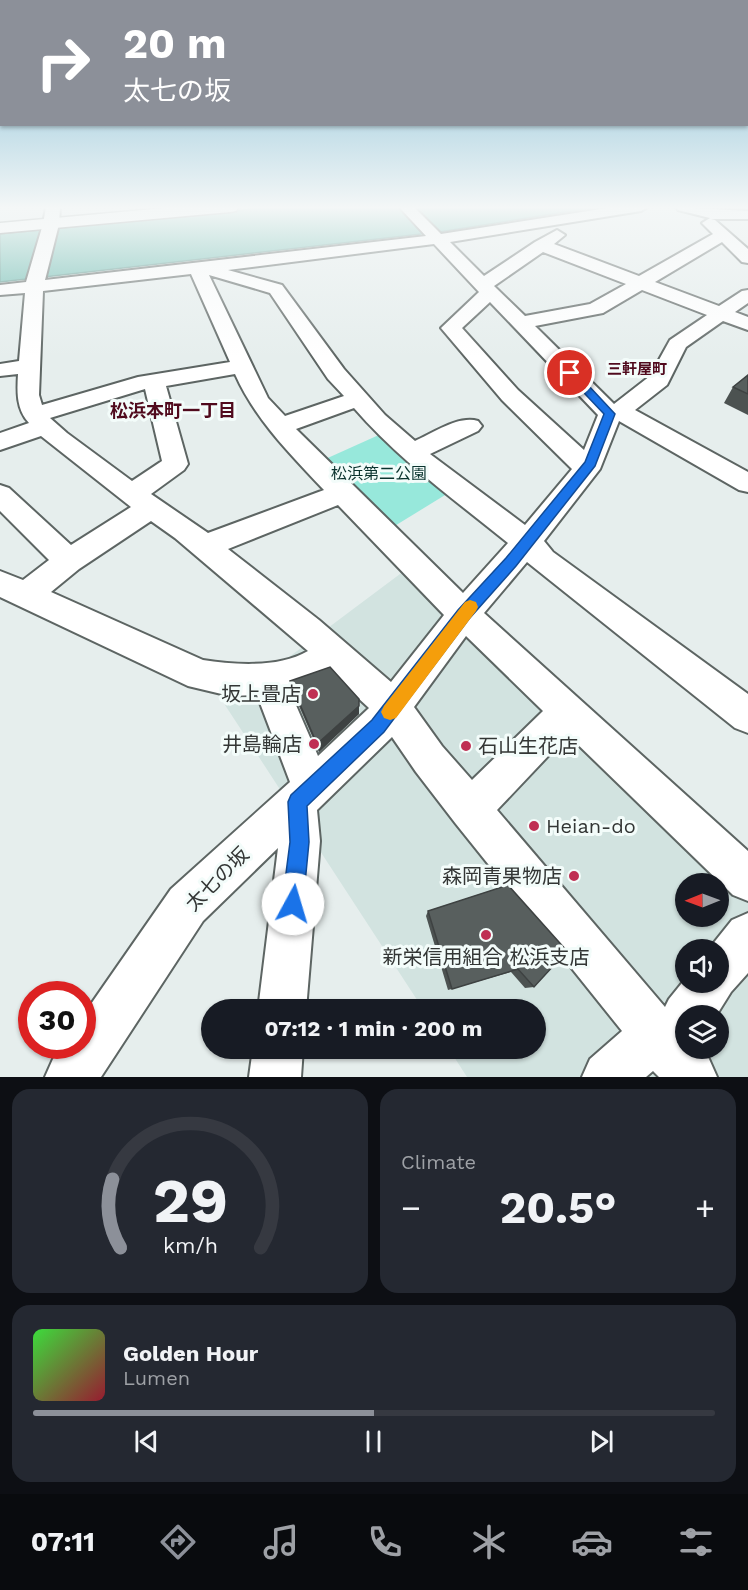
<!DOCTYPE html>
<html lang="en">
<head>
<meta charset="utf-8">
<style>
	body { margin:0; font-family:"Work Sans","Noto Sans JP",sans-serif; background:#242831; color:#f1f3f6; height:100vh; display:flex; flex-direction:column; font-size:22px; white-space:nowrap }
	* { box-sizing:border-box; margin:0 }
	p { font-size:20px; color:#9ea1a6 }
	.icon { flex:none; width:33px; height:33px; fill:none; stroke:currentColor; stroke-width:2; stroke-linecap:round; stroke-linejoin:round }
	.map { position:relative; height:1077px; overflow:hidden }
	.sheet { display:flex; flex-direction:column; gap:12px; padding:12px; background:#0d0f14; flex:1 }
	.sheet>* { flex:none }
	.banner { position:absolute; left:0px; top:0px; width:748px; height:126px; box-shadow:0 2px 4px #0004; background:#8c9099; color:#fff; overflow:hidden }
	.needle { width:39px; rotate:269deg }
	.tools { position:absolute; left:675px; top:873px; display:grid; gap:12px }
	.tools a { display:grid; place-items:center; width:54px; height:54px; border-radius:50%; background:#171b24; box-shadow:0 2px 4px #0004; font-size:30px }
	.speed { position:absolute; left:18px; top:981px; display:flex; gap:12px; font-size:30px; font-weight:700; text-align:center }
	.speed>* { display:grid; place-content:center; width:78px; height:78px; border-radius:50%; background:#171b24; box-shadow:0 2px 4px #0004; line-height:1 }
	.speed .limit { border:9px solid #d22; background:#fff; color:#111 }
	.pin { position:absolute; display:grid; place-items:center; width:51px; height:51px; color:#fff; margin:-26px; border:3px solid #fff; border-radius:50%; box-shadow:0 2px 6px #0007 }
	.me { position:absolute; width:66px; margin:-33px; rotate:6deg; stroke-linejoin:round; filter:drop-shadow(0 0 4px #0008) }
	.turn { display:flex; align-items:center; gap:21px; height:126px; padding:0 24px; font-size:27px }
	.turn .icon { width:78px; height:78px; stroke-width:2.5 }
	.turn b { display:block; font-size:42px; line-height:51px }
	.big { font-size:45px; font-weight:700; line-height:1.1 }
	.sheet .tile { flex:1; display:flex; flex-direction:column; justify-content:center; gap:9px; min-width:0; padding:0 21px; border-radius:18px; background:#242831 }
	.sheet .dial { align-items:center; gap:0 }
	.dial svg { height:156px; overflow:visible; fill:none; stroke:#363941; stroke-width:7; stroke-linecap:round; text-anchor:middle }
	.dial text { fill:#f1f3f6; stroke:none }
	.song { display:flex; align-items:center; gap:18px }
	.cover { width:72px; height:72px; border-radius:9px; background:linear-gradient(135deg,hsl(120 70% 55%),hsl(350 70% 35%)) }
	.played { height:6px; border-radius:3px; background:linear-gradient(90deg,#8c9099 50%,#363941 50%) }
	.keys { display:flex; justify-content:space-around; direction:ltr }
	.heat { display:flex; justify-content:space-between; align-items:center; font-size:33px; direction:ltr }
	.sheet .tiles { flex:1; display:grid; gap:12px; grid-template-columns:1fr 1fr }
	.tile:last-child { grid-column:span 2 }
	.trip { position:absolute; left:201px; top:999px; width:345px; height:60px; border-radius:30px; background:#171b24; box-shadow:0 2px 4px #0004; font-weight:700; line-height:60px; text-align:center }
	.tab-bar { display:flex; height:96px; justify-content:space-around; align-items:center; background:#090b0e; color:#9ea1a6 }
	.tab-bar .icon { width:42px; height:42px }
	.tab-bar .on { color:#8c9099 }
	.tab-bar b { font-size:27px; color:#f1f3f6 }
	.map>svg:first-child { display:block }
	.built { fill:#d2e3e0; fill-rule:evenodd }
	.green { fill:#97e8db }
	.water { fill:#67b9ad; stroke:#579289; stroke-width:1.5 }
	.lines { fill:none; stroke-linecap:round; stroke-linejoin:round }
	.minor-casing { stroke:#5d6563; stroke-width:4 }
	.major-casing { stroke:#5d6563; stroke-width:3 }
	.minor { fill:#fff; fill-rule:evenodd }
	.major { fill:#fff; fill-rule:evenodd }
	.wall { fill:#4c5251 }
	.shaded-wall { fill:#3e4242 }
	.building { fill:#585f5e; stroke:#3e4242; stroke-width:1.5 }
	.route { fill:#1a73e8; stroke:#114b97; stroke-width:1.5 }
	.slow { fill:#f59e0b }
	.poi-dot { fill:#bf2f53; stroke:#f3fcfa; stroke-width:2 }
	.labels { text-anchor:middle; stroke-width:6; stroke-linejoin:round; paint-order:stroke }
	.far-neighbourhood-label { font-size:15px; font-weight:bold; fill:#500a1d; stroke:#f3fcfa }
	.park-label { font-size:16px; fill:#0a332e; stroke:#f3fcfa }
	.neighbourhood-label { font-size:18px; font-weight:bold; fill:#500a1d; stroke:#f3fcfa }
	.near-poi-label { font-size:20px; fill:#333635; stroke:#f3fcfa; text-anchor:end }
	.near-street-label { font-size:20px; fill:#333635; stroke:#f3fcfa }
</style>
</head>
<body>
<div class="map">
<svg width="748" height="1077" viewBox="0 0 748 1077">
	<rect width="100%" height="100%" fill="#e6eeed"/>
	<path class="built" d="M408,568L748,894V1077H467L449,1049L536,1048V1010L423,1009L225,705ZM686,884H718V916H686ZM686,950H718V982H686ZM686,1016H718V1048H686Z"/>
	<path class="green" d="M381,434L450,492L393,527L321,461Z"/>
	<path class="water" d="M273,207H597L439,232L0,282V234Z"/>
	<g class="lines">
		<defs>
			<path id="minor" d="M46,207H60L59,224L45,280L426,236L399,207H414L441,234L614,207H648L641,211L450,242L484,276L535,242L557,230L565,235L554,244L639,276L713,234L702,223L710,218L678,210L676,207L748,211V219H711L715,220L748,249V263L742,262L722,242L655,282L719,306L742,291L748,290V303L735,312L748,317V330L723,321L686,347L667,385L635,410L748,472V492L739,490L619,421L600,469L544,541L553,552L748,694V733L735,728L527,562L484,613L748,851V901L733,895L568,735L497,810L665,1007L669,999L686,978V982H718V950H708L732,920L748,913V973L731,992L716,1016H686V1048H700L709,1059L717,1077H659L653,1071L646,1077H582L590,1059L622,1031L456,824L416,772L392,737L317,810L320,841L306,1010H258L278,848L203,921L101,1077H45L53,1059L62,1046H82V1017L171,889L290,782L257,695L230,696L188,686L0,597V571L23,580L49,560L0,511V485L9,488L71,545L131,507L41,436L0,450V433L29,423C16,409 17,391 18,374L0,376V364L19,361L25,293L0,295V285L26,282L43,224ZM434,244L479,292L441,328L502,400L572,469L525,525L430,454L478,431L482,426L478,421C459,415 433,433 415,441L385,415L344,369L282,285L228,270ZM543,252L626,284L590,304L525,316L494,286ZM191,274L230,362L138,377L42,405L39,395L43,291ZM209,275L270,293L328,379L344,396L285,416L268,398ZM642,290L707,315L670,340L650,376L614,404L535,326L603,313ZM490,302L598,415L584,450L518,390L462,328ZM235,374C255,419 290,454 324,490L208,533L151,494L184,470L188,464L166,386ZM145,389L162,461L132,481L67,433L50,418ZM354,408C399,460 455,500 508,543L463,593L296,429ZM338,505L444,615L391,682L319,620L228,549ZM151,521L175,538L308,651C279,668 235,665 203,660L51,592L79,569ZM466,636L543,711L472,780L442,746L414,707ZM331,673L369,708L318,756L289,689L326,677Z
				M253,1048H303L301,1077H249Z"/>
			<path id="major" d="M176,207H238L236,211L230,212L0,233V223Z"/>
		</defs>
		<use href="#minor" class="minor-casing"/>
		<use href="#major" class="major-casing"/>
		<use href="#minor" class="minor"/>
		<use href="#major" class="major"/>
	</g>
	<path class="wall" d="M748,375V415L724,403L733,387Z
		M290,681L359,714L319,752L292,690Z
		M508,885L534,987L525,988L511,972L448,990L426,916L428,911Z"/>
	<path class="shaded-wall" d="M359,699V714L319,752L317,744Z"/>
	<path class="building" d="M748,375V394L733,387Z
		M330,667L359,699V706L317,744L290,681Z
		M508,885L567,951L534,987L518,969L452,989L428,911Z"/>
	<linearGradient id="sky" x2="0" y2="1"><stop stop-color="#74b6d0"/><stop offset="0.58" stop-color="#f4f7f7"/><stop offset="1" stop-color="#f4f7f7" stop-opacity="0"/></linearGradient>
	<rect width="748" height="358" fill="url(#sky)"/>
	<path class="route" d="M567,370H574L615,414L595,466L516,566L469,619L384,732L307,806L309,842L303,904L300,912L293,915L286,912L282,904L290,842L288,802L291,795L372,720L458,610L506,558L585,462L604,414L567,375Z"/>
	<path class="slow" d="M470,600L476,602L478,607L476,611L396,718L390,720L384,718L381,712L384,706L465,602Z"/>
	<g class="poi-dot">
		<circle cx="313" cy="694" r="6"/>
		<circle cx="314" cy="744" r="6"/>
		<circle cx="466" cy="746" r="6"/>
		<circle cx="534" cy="826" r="6"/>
		<circle cx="574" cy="876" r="6"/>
		<circle cx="486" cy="935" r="6"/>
	</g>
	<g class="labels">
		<g class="far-neighbourhood-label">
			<text x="637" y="374">三軒屋町</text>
		</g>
		<g class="park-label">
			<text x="379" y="479">松浜第二公園</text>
		</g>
		<g class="neighbourhood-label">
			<text x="173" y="417">松浜本町一丁目</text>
		</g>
		<g class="near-poi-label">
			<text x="301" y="701">坂上畳店</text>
			<text x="302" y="751">井島輪店</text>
			<text x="478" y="753" text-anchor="start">石山生花店</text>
			<text x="546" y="833" text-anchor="start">Heian-do</text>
			<text x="562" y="883">森岡青果物店</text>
			<text x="486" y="964" text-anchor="middle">新栄信用組合 松浜支店</text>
		</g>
		<g class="near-street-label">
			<text transform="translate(217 879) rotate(-45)" y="7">太七の坂</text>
		</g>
	</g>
</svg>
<div class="tools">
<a><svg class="needle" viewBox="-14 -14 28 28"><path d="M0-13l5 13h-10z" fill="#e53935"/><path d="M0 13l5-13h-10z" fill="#9ea1a6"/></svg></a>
<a><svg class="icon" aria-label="sound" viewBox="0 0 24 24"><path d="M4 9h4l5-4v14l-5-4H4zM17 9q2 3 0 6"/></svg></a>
<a><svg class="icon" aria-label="layers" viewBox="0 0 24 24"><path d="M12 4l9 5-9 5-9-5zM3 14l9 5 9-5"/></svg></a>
</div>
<div class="speed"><div class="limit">30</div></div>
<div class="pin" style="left:570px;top:373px;background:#d93025"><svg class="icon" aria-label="arrive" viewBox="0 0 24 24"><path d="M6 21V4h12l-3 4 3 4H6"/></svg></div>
<svg class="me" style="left:293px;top:904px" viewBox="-20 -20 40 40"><circle r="19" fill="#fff"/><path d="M0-13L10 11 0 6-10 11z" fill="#1a73e8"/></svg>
<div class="trip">07:12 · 1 min · 200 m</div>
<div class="banner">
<div class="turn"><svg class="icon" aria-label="right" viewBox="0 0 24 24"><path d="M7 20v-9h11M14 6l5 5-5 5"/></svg><div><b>20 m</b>太七の坂</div></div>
</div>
</div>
<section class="sheet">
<div class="tiles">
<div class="tile dial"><svg viewBox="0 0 100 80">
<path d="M14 69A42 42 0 1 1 86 69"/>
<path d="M14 69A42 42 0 0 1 10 34" stroke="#8c9099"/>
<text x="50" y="56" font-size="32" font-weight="700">29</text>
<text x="50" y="72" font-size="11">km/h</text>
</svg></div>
<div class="tile"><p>Climate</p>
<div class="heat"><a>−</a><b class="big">20.5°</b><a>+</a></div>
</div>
<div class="tile">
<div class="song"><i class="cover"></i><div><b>Golden Hour</b><p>Lumen</p></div></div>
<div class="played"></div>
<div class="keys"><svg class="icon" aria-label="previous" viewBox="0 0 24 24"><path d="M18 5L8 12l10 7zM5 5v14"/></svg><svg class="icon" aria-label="pause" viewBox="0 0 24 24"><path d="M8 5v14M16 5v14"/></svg><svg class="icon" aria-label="next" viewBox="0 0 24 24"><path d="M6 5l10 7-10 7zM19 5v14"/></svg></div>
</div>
</div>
</section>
<nav class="tab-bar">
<b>07:11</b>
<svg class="icon on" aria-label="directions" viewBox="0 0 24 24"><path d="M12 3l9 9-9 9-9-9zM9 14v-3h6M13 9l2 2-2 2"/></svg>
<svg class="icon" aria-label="music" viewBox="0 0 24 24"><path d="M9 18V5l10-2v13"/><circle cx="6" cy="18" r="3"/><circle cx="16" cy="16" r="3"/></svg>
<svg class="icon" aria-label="phone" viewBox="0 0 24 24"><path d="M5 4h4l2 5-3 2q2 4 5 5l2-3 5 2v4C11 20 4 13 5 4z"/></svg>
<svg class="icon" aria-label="climate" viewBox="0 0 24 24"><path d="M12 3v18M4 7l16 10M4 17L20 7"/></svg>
<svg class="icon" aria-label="car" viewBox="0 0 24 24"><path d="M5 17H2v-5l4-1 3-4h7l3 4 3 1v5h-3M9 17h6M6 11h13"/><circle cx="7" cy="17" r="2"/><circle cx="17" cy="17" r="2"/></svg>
<svg class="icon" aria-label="filters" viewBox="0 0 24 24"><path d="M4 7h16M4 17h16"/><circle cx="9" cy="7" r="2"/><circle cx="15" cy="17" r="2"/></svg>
</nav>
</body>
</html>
